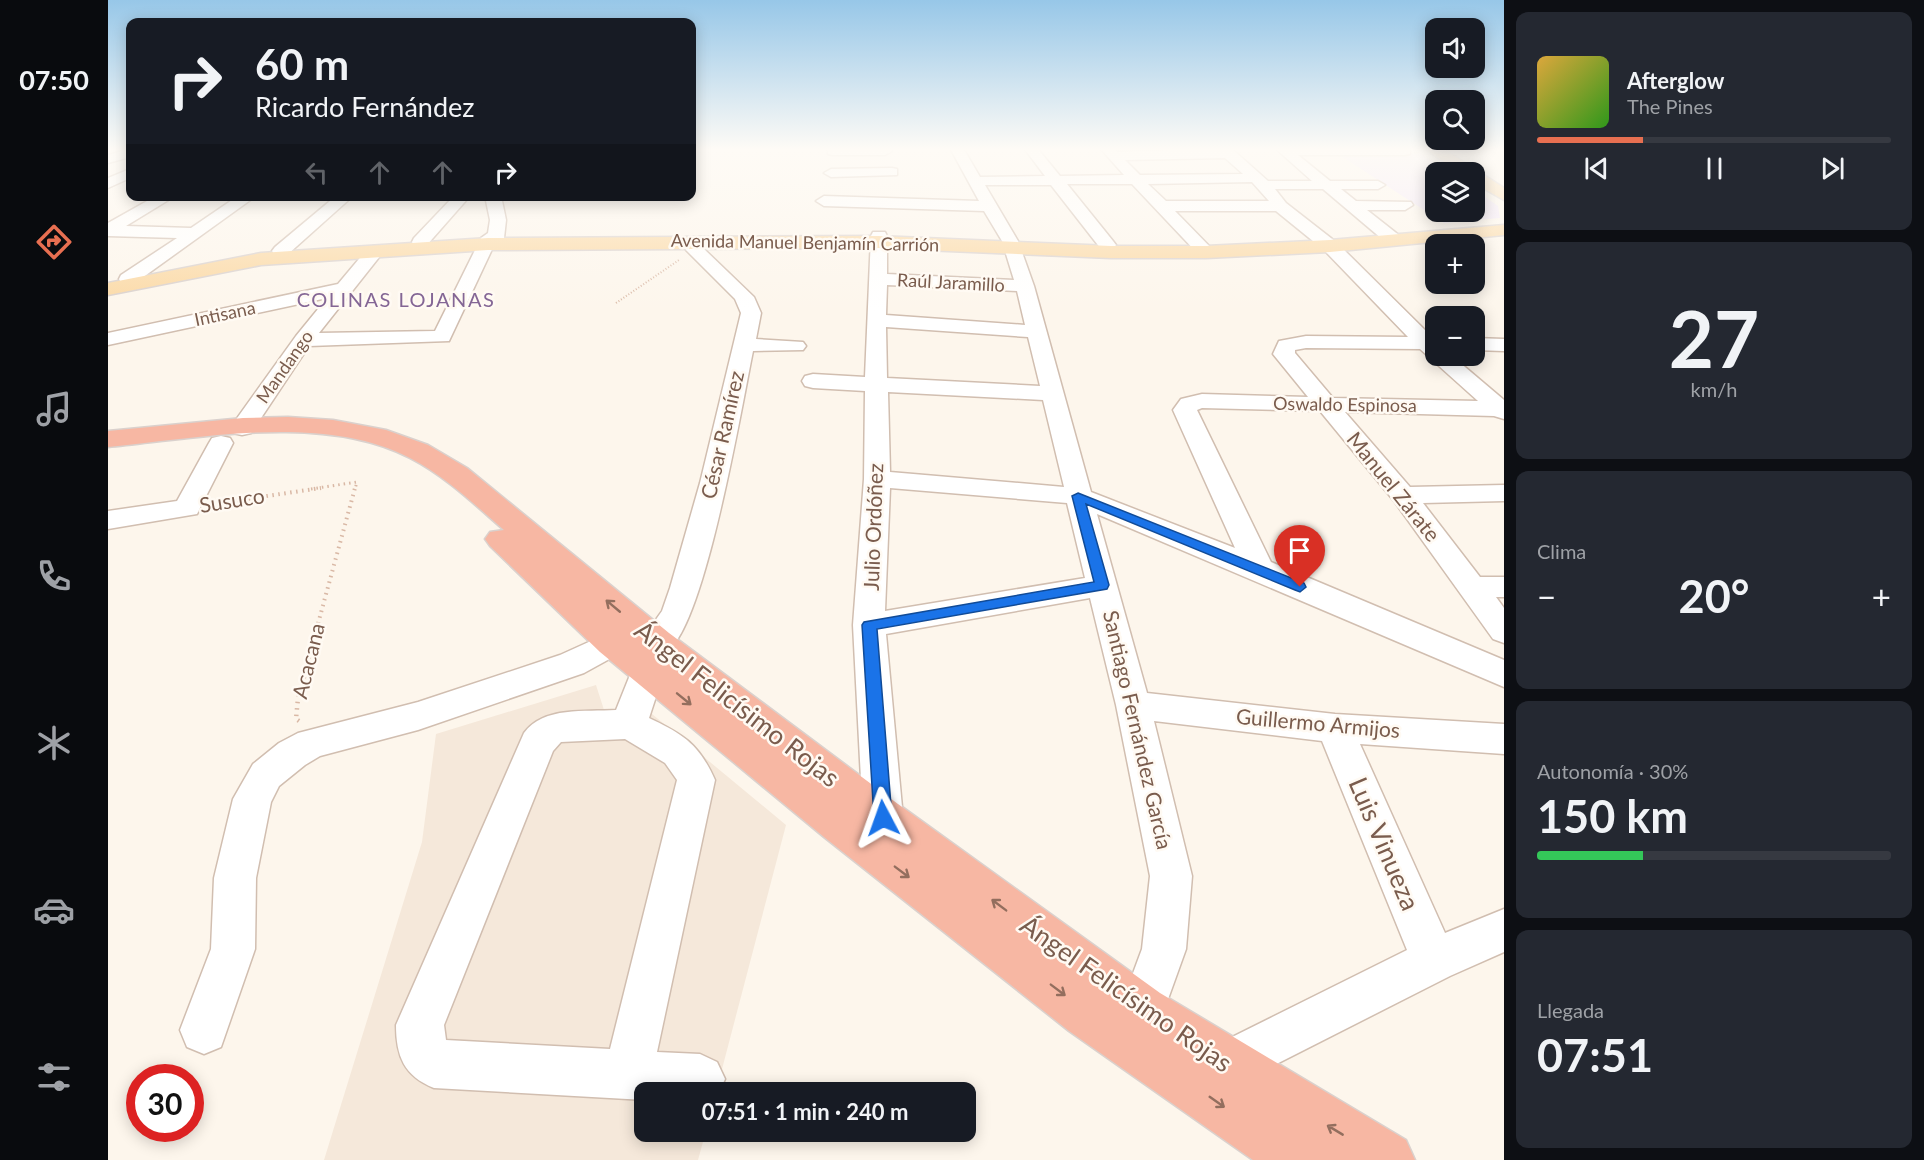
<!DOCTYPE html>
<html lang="es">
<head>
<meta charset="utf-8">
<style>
	body { margin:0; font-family:Lato,sans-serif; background:#242831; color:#f1f3f6; height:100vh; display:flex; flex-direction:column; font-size:22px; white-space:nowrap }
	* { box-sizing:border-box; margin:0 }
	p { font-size:20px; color:#9ea1a6 }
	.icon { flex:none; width:33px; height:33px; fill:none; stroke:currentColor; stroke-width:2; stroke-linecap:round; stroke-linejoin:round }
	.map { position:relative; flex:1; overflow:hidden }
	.details { display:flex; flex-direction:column; gap:12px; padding:12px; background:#0d0f14; width:420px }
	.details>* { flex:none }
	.guide { position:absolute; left:18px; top:18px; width:570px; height:183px; border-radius:12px; box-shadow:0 3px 15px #0003; background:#171b24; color:#f1f3f6; overflow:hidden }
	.tools { position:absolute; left:1317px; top:18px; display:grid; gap:12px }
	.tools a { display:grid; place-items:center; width:60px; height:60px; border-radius:12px; background:#171b24; box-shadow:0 3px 15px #0003; font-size:30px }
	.speed { position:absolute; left:18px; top:1064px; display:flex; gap:12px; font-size:30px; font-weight:700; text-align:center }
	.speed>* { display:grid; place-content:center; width:78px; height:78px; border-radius:50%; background:#171b24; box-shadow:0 3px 15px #0003; line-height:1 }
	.speed .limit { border:9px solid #d22; background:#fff; color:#111 }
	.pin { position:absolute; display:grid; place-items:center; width:51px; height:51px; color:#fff; margin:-62px -26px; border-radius:50% 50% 50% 0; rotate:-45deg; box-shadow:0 0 6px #0007 }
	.pin .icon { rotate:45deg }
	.me { position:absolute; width:66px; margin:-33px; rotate:356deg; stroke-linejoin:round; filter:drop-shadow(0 0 4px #0008) }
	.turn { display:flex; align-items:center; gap:21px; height:126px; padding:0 30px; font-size:27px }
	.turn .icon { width:78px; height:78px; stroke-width:2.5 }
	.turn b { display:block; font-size:42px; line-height:51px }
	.lanes { display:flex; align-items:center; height:57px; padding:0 30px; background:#0003; justify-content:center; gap:30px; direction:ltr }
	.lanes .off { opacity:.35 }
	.big { font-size:45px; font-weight:700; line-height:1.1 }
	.details .tile { flex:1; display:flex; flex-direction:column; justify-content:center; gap:9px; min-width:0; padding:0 21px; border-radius:12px; background:#242831 }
	.details .dial { align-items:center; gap:0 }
	.dial b { font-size:78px; line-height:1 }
	.song { display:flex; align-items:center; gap:18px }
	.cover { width:72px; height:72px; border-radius:9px; background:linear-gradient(135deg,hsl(40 70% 55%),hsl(110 70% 35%)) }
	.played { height:6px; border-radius:3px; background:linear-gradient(90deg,#e76f51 30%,#363941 30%) }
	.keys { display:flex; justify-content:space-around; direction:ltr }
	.heat { display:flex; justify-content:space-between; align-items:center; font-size:33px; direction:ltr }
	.charge { height:9px; border-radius:4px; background:linear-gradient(90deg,#34c759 30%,#363941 0) }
	.trip { position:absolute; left:526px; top:1082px; width:342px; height:60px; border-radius:12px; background:#171b24; box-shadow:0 3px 15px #0003; font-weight:700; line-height:60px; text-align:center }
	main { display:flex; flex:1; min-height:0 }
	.tab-bar { display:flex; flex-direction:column; width:108px; justify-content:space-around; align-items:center; background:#090b0e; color:#9ea1a6 }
	.tab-bar .icon { width:42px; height:42px }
	.tab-bar .on { color:#e76f51 }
	.tab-bar b { font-size:27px; color:#f1f3f6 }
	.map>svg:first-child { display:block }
	.residential { fill:#f5e8da }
	.education { fill:#f3e8fa }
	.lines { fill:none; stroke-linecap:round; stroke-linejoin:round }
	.minor-casing { stroke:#d1beb0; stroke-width:3 }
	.major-casing { stroke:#dad1cd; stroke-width:3 }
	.highway-casing { stroke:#dad1cd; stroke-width:3 }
	.path-far3 { stroke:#d9b8a5; stroke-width:2; stroke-dasharray:1 2; stroke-linecap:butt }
	.path-far2 { stroke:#d9b8a5; stroke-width:3; stroke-dasharray:1.5 4; stroke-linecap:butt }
	.path-far1 { stroke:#d9b8a5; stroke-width:4; stroke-dasharray:1.5 4.5; stroke-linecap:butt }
	.path { stroke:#d9b8a5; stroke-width:4.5; stroke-dasharray:1.5 5; stroke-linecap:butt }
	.minor { fill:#fff; fill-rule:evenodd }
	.major { fill:#fbd9a5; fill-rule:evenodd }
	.highway { fill:#f7b7a3; fill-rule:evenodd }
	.oneway { stroke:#936e5e }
	.route { fill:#1a73e8; stroke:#114b97; stroke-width:1.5 }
	.labels { text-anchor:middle; stroke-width:5; stroke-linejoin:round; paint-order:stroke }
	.far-street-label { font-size:18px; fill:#7a5c4d; stroke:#fffaf3 }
	.far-quarter-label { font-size:20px; letter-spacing:1.5px; fill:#846695; stroke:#fffaf3 }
	.street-label { font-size:21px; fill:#7a5c4d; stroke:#fffaf3 }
	.near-street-label { font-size:26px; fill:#7a5c4d; stroke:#fffaf3 }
</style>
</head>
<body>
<main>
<nav class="tab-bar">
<b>07:50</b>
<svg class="icon on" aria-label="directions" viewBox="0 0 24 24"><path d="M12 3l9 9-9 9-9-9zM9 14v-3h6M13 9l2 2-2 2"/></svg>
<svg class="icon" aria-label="music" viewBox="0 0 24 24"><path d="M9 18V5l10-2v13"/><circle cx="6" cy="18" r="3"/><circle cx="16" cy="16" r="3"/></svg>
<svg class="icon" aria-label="phone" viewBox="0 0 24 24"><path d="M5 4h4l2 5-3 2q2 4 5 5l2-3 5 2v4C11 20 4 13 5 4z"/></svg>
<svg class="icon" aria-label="climate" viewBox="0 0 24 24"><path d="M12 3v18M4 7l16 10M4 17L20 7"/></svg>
<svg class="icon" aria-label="car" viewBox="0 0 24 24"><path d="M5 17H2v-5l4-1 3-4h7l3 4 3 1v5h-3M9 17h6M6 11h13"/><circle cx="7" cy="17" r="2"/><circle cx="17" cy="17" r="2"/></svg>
<svg class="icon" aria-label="filters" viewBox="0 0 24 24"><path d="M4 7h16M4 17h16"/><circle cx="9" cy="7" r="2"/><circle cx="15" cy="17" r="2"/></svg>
</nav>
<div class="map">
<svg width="1396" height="1160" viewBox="0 0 1396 1160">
	<rect width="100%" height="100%" fill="#fdf6ec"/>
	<path class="residential" d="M488,685L497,713L544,714L678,825L608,1092H537V1131H598L590,1160H216L314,842L328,734Z"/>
	<path class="education" d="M1230,154H1313L1340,172H1328V212H1366L1367,190L1390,206L1392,218L1336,223Z"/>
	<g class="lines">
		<defs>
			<path id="minor" d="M720,148H782L784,151L777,155H725L720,154Z
				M842,148H855L872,177L937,176L916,148H929L952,176L1016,175L992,148H1006L1009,152L1123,148L1160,181H1204L1167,148H1302V154L1297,155H1190L1222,181H1270L1277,185L1270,189H1233L1248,201L1303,202L1305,205L1297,210H1259L1292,236L1294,240L1292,244H1280L1215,189H1167L1178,203L1228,242L1324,337H1328V356H1344L1396,400V419L1386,416L1237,412L1302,487L1396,485V501L1315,503L1372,577H1396V597H1388L1396,608V643L1385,639L1286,501L1212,411L1094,408L1089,410L1163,562L1396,660V687L989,514L1039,693L1227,714L1396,724V754L1252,744L1337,933L1396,909V952L1342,976L1119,1089L1102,1082L1095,1065L1102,1048L1299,950L1214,741L1046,721L1084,876L1078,949L1050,1027L1034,1034L1018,1027L1011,1011L1034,949L1042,876L1008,705L982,598L778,634L795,818L789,830L775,835L761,830L755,818L745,625L756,479L757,391L705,388L697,386L694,381L697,376L705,374L757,377L763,236L765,232H777L779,236V274L906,280L894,241L876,211L716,206L708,201L716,196L871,201ZM1117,158L1135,174L1032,175L1017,160ZM1144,182L1161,201H1058L1040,184ZM959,184H1024L1092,256L1098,257L1107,252L1067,211H1168L1216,250L1300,337L1198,336L1171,341L1165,354L1200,397L1094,394L1073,399L1065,410L1127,548L983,492L926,286L910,241L877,185H943L993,249H1005L1008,245L1005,241ZM779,285L909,291L917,325L778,315ZM778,327L920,337L932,386L779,378ZM1198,348L1312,349L1370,401L1225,398L1187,353V350ZM780,392L935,400L956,487L782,472ZM782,488L959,503L977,578L777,611Z
				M22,149V157L0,163V155Z
				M784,168L789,169V175L723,177L716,173L723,169Z
				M22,169V178L0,188V178Z
				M48,196H67L18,226L83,228L130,196H148L27,283H13L11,279L13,275L69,238L0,236V223Z
				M228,196H245L179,255H167L164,251L167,247Z
				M346,196H362L318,246H306L304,242L306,238Z
				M377,196H393L398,220L396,238L387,243L341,341L201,346L143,433L134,435L125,433L122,428L188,336L219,298L0,345V333L230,284L261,247L267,246L276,251L211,333L327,331L373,238L380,233L382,220Z
				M587,237L593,238L596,249L646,297L653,313L648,339L695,342L698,346L695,350L645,351C634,404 597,626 559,651C551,655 544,653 537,650L532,642L554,611L562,588L592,483L633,313L627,299L578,250L579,242Z
				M1366,338L1396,339V351L1366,350Z
				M113,436L122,438L125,443L89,514L0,529V511L69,501L101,443L104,438Z
				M505,631L516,635L521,643L516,651L476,673L310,730L212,756L197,765L171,786L163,802L148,878L147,949L113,1047L96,1054L79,1047L72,1030L103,949L106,878L125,799L145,764L171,743L190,733L310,702L452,655Z
				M540,656L552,660L557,669L541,718C575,734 591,744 607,780L549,1052L592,1054L609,1062L617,1079L611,1092H537V1100L326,1088C296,1076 288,1056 288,1025L416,733C436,706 477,712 508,710L528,660ZM517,739L557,763L569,780L502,1049L338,1040L336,1025L445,751L453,742Z"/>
			<path id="major" d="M1316,148H1334L1396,188V200L1366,183V172H1351Z
				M1396,225V235L1222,252L1098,258H1003L770,248L380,250L153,265L0,295V283L153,253L380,238L770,236L1003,246H1098L1222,240Z"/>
			<path id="highway" d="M180,417L225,420L278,430L320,445L359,468L561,633L790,804L1052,993L1298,1140L1307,1160H1145L961,1031L716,837L492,652L382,546L377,539L382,532L396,530C366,504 337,476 302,458C217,413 91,438 0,447V431L135,418Z"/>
		</defs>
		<use href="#minor" class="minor-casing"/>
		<use href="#major" class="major-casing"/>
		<use href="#highway" class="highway-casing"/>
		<path class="path-far3" d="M508,303L571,260"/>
		<path class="path-far2" d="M203,489L249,482L247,489"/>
		<path class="path-far1" d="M105,504L213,488
			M199,664L247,488"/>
		<path class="path" d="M191,721L188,719L190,698L200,663"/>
		<use href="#minor" class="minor"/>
		<use href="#major" class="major"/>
		<use href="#highway" class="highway"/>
	</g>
	<defs><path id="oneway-shaft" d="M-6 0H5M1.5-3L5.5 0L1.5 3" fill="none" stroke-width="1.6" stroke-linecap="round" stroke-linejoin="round" transform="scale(1.5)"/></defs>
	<g class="oneway">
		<use href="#oneway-shaft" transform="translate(505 606) rotate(-140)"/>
		<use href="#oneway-shaft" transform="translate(576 699) rotate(39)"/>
		<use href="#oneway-shaft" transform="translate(794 872) rotate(37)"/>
		<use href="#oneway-shaft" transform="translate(891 905) rotate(-143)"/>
		<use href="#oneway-shaft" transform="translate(950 990) rotate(37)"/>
		<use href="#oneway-shaft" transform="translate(1109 1102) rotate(35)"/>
		<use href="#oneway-shaft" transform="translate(1227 1130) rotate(-149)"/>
	</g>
	<linearGradient id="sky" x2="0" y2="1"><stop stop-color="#97c7e8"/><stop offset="0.48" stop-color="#fefbf6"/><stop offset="1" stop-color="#fefbf6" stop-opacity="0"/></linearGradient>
	<rect width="1396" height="311" fill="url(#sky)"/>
	<path class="route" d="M970,493L1196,583L1198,587L1192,592L1187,590L978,504L1001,585L999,589L769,629L784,818L781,823L775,826L769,823L766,818L754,625L756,622L986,582L964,496Z"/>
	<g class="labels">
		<g class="far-street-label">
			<text transform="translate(697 243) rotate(1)" y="6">Avenida Manuel Benjamín Carrión</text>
			<text transform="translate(843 283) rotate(3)" y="6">Raúl Jaramillo</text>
			<text transform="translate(117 314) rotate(-12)" y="6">Intisana</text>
			<text transform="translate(177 367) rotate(-55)" y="6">Mandango</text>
			<text transform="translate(1237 405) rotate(1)" y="6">Oswaldo Espinosa</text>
		</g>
		<g class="far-quarter-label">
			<text x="288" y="307">COLINAS LOJANAS</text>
		</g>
		<g class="street-label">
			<text transform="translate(615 435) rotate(-77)" y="7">César Ramírez</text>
			<text transform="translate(1285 487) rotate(51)" y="7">Manuel Zárate</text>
			<text transform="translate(124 501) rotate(-9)" y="7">Susuco</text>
			<text transform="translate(766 527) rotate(-88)" y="7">Julio Ordóñez</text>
			<text transform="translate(201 661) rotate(-76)" y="7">Acacana</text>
			<text transform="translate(1210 724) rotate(5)" y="7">Guillermo Armijos</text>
			<text transform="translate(1029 730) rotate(77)" y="7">Santiago Fernández García</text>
		</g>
		<g class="near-street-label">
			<text transform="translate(629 704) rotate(38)" y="9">Ángel Felicísimo Rojas</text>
			<text transform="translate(1276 844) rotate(67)" y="9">Luis Vinueza</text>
			<text transform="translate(1018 994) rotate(35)" y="9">Ángel Felicísimo Rojas</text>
		</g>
	</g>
</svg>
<div class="tools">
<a><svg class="icon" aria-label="sound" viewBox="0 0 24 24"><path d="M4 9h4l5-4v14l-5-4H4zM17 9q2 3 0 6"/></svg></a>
<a><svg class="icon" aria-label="search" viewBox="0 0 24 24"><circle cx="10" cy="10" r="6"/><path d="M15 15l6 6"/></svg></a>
<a><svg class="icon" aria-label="layers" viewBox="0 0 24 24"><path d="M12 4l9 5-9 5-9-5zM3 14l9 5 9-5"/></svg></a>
<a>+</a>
<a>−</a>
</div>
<div class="speed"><div class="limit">30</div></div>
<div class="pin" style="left:1192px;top:587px;background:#d93025"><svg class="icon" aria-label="arrive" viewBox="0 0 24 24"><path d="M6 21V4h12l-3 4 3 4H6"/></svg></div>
<svg class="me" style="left:775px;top:818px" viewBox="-20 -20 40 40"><path d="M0-17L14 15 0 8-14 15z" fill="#1a73e8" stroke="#fff" stroke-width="4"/></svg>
<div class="trip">07:51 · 1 min · 240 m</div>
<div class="guide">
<div class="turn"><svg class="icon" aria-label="right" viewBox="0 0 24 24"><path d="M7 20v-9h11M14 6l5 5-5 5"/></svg><div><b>60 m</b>Ricardo Fernández</div></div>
<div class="lanes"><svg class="icon off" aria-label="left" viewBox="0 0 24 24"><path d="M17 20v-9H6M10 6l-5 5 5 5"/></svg><svg class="icon off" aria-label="ahead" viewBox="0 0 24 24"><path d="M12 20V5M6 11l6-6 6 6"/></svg><svg class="icon off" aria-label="ahead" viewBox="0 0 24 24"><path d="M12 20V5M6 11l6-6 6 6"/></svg><svg class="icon" aria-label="right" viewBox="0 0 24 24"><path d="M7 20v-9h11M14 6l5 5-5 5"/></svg></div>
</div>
</div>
<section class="details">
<div class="tile">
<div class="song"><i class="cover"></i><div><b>Afterglow</b><p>The Pines</p></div></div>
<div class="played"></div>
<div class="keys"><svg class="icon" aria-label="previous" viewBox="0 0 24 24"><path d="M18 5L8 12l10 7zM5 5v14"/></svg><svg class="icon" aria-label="pause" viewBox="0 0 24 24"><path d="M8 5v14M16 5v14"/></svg><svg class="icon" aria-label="next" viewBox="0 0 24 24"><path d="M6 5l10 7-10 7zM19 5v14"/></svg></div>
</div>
<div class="tile dial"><b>27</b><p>km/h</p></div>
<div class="tile"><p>Clima</p>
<div class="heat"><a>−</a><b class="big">20°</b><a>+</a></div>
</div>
<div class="tile"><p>Autonomía · 30%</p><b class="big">150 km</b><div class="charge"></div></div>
<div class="tile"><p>Llegada</p><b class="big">07:51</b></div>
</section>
</main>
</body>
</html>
